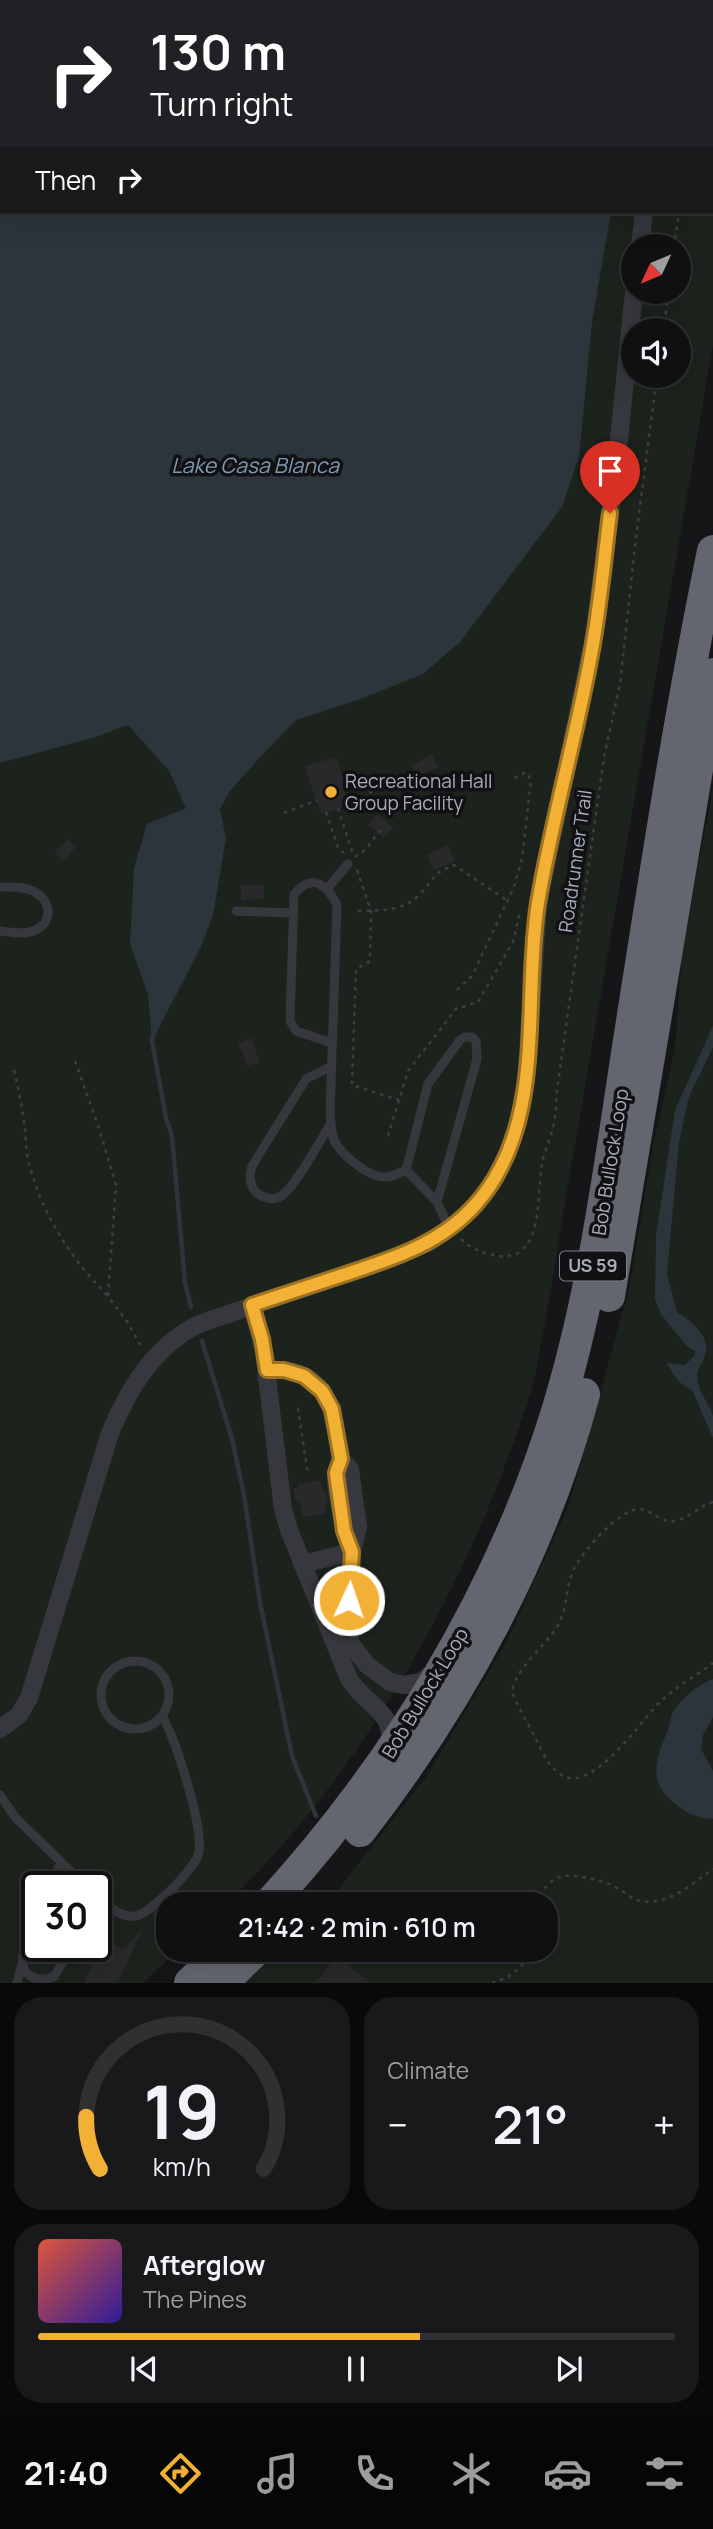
<!DOCTYPE html>
<html lang="en">
<head>
<meta charset="utf-8">
<style>
	body { margin:0; font-family:Manrope,sans-serif; background:#19191b; color:#f1f3f6; height:100vh; display:flex; flex-direction:column; font-size:26px; white-space:nowrap }
	* { box-sizing:border-box; margin:0 }
	p { font-size:23px; color:#9c9d9f }
	.icon { flex:none; width:38px; height:38px; fill:none; stroke:currentColor; stroke-width:2; stroke-linecap:round; stroke-linejoin:round }
	.map { position:relative; height:1983px; overflow:hidden }
	.panel { display:flex; flex-direction:column; gap:14px; padding:14px; background:#09090a; flex:1 }
	.panel>* { flex:none }
	.banner { position:absolute; left:0px; top:0px; width:714px; height:214px; box-shadow:0 7px 28px #0002,0 0 0 2px #303032; background:#202124; color:#fff; overflow:hidden }
	.needle { width:46px; rotate:226deg }
	.buttons { position:absolute; left:621px; top:234px; display:grid; gap:14px }
	.buttons a { display:grid; place-items:center; width:70px; height:70px; border-radius:50%; background:#101012; box-shadow:0 7px 28px #0002,0 0 0 2px #303032; font-size:35px }
	.speed { position:absolute; left:21px; top:1871px; display:flex; gap:14px; font-size:35px; font-weight:700; text-align:center }
	.speed>* { display:grid; place-content:center; width:91px; height:91px; border-radius:50%; background:#101012; box-shadow:0 7px 28px #0002,0 0 0 2px #303032; line-height:1 }
	.speed .limit { border:4px solid #111; border-radius:10px; background:#fff; color:#111 }
	.pin { position:absolute; display:grid; place-items:center; width:60px; height:60px; color:#fff; margin:-72px -30px; border-radius:50% 50% 50% 0; rotate:-45deg; box-shadow:0 0 7px #0007 }
	.pin .icon { rotate:45deg }
	.me { position:absolute; width:77px; margin:-38px; rotate:3deg; stroke-linejoin:round; filter:drop-shadow(0 0 5px #0008) }
	.turn { display:flex; align-items:center; gap:24px; height:147px; padding:0 35px; font-size:32px }
	.turn .icon { width:91px; height:91px; stroke-width:2.5 }
	.turn b { display:block; font-size:49px; line-height:60px }
	.then { display:flex; align-items:center; height:66px; padding:0 35px; background:#0003; gap:14px; font-size:26px }
	.big { font-size:52px; font-weight:600; line-height:1.1 }
	.panel .card { flex:1; display:flex; flex-direction:column; justify-content:center; gap:10px; min-width:0; padding:0 24px; border-radius:28px; background:#19191b }
	.panel .dial { align-items:center; gap:0 }
	.dial svg { height:182px; overflow:visible; fill:none; stroke:#303032; stroke-width:7; stroke-linecap:round; text-anchor:middle }
	.dial text { fill:#f1f3f6; stroke:none }
	.song { display:flex; align-items:center; gap:21px }
	.cover { width:84px; height:84px; border-radius:10px; background:linear-gradient(135deg,hsl(10 70% 55%),hsl(250 70% 35%)) }
	.played { height:7px; border-radius:4px; background:linear-gradient(90deg,#f2b134 60%,#303032 60%) }
	.keys { display:flex; justify-content:space-around; direction:ltr }
	.heat { display:flex; justify-content:space-between; align-items:center; font-size:38px; direction:ltr }
	.panel .tiles { flex:1; display:grid; gap:14px; grid-template-columns:1fr 1fr }
	.card:last-child { grid-column:span 2 }
	.trip { position:absolute; left:156px; top:1892px; width:402px; height:70px; border-radius:28px; background:#101012; box-shadow:0 7px 28px #0002,0 0 0 2px #303032; font-weight:600; line-height:70px; text-align:center }
	.tab-bar { display:flex; height:112px; justify-content:space-around; align-items:center; background:#060607; color:#9c9d9f }
	.tab-bar .icon { width:49px; height:49px }
	.tab-bar .on { color:#f2b134 }
	.tab-bar b { font-size:32px; color:#f1f3f6 }
	.map>svg:first-child { display:block }
	.green { fill:#1c231d; fill-rule:evenodd }
	.water { fill:#2c353c }
	.lines { fill:none; stroke-linecap:round; stroke-linejoin:round }
	.stream { stroke:#2c353c; stroke-width:4.5 }
	.building { fill:#29292c }
	.path { stroke:#3d3f44; stroke-width:2.5; stroke-dasharray:3.5 5; stroke-linecap:butt }
	.service { stroke:#37383d; stroke-width:9 }
	.minor { stroke:#37383d; stroke-width:18 }
	.motorway { stroke:#63666e; stroke-width:32 }
	.route-casing { stroke:#9d7322; stroke-width:18 }
	.route { stroke:#f2b134; stroke-width:12 }
	.poi-dot { fill:#f2b134; stroke:#111113; stroke-width:2.5 }
	.labels { text-anchor:middle; stroke-width:7; stroke-linejoin:round; paint-order:stroke }
	.shield { fill:#111113; stroke:#7b7e86; stroke-width:2 }
	.shield-label { font-size:18px; font-weight:bold; fill:#a8adb8 }
	.poi-label { font-size:19px; fill:#a8adb8; stroke:#111113; text-anchor:start }
	.street-label { font-size:19px; fill:#a8adb8; stroke:#111113 }
	.water-label { font-size:21px; font-style:italic; fill:#7f9bb3; stroke:#111113 }
</style>
</head>
<body>
<div class="map">
<svg width="713" height="1983" viewBox="0 0 713 1983">
	<rect width="100%" height="100%" fill="#161618"/>
	<path class="green" d="M0,0H713V345L565,1202C558,1246 551,1290 543,1333C539,1352 537,1372 531,1390C474,1575 366,1770 226,1904H168V1950H178L143,1983H0ZM2,2H712V212H2ZM634,247H679V292H634ZM634,331H679V376H634ZM37,1886H96V1946H37Z
		M713,787V1983H245L280,1950H546V1904H327L426,1777L507,1641L569,1505L629,1289L653,1146L675,1048L682,953Z"/>
	<path class="water" d="M0,0L617,2H2V212H611L592,322L579,457L562,507L460,642L423,674L358,700L296,720L264,753L230,791L220,809L226,838L213,915L200,949L152,1041L148,994L130,944L134,868L147,824L186,808L169,771L128,725L96,737L0,763Z
		M713,1026V1047L689,1097L679,1142L667,1274L677,1312C690,1320 712,1337 705,1355C701,1367 694,1371 699,1386C702,1396 710,1406 713,1416C713,1421 713,1432 713,1438L692,1390C680,1385 673,1375 667,1363L685,1365L695,1355V1351L687,1346L676,1333L661,1314L655,1299L656,1236L675,1110Z
		M713,1679V1717L703,1735L701,1749L713,1771V1819C697,1818 686,1813 674,1803C647,1782 656,1757 668,1730C670,1725 670,1719 672,1714C679,1699 698,1685 713,1679Z"/>
	<g class="lines">
		<path class="stream" d="M153,1035L152,1041L166,1118L172,1136L185,1283L191,1307
			M202,1341L232,1439L244,1495L260,1602L292,1756L316,1816"/>
	</g>
	<path class="building" d="M432,755L438,767L417,777L411,765Z
		M336,757L352,804L321,814L305,766Z
		M377,814L393,828L384,838L368,825Z
		M67,839L76,847L63,862L54,853Z
		M448,845L455,861L434,870L427,855Z
		M241,885H264V899L241,900Z
		M251,1038L260,1062L248,1066L238,1043Z
		M321,1480L322,1491H325L328,1504L324,1505L326,1514L303,1517L300,1501L296,1502L294,1488H299L298,1484Z
		M142,1930L118,1983H84L103,1941L124,1948Z
		M338,1956L370,1983H315Z"/>
	<g class="lines">
		<path class="path" d="M697,2V0
			M674,247L679,212
			M663,331L669,292
			M345,784L372,793
			M338,808L353,854
			M326,812L339,850L344,853
			M284,813L317,800
			M355,857L365,850L383,827
			M357,870L371,911L370,961L356,969L352,1085L399,1100
			M358,911C381,910 404,912 421,893C435,877 432,874 454,865L508,901
			M457,990L472,976L514,887L522,859L531,780L526,772L512,779
			M75,1061L97,1122L116,1185L108,1296L128,1323L142,1348
			M14,1070C19,1090 22,1109 25,1129C26,1141 26,1155 30,1167C43,1216 72,1260 108,1296
			M388,1136L408,1071L456,1009L478,1002L513,942L520,912
			M461,1239C473,1250 485,1254 500,1256C545,1260 536,1194 542,1164C544,1152 550,1140 553,1128C556,1115 556,1103 557,1090L604,757L620,684L636,537L657,376
			M298,1408L308,1475
			M713,1502C699,1506 689,1518 675,1521C662,1524 652,1510 640,1509C620,1508 582,1552 574,1569C565,1587 568,1607 558,1625C545,1647 517,1666 512,1691C518,1709 528,1723 536,1739C542,1751 548,1766 560,1774C591,1797 642,1719 661,1701C677,1686 696,1676 713,1663
			M537,1904C548,1874 564,1872 592,1879C600,1881 610,1883 617,1888C625,1892 632,1900 641,1901C668,1906 693,1883 713,1869
			M492,1983C509,1978 526,1968 529,1950"/>
		<path class="service" d="M0,887C11,887 23,886 33,891C52,899 54,924 33,931C23,935 10,932 0,931
			M327,889L348,864
			M236,911L293,913
			M332,1043L296,1031L290,1021L294,895C311,872 327,884 337,905L330,1114C331,1123 331,1134 335,1142C343,1156 368,1177 385,1177C393,1177 399,1173 406,1170L428,1084L460,1040L465,1037H472L476,1041L477,1059L437,1202L449,1228
			M331,1123C321,1139 295,1188 281,1196C273,1201 262,1198 256,1192C249,1184 249,1175 252,1166L306,1079L332,1066
			M406,1170L437,1202
			M101 1695a34 34 0 1 1 68 0a34 34 0 1 1-68 0Z
			M0,1795L15,1817L61,1862L50,1886
			M61,1862L88,1886
			M96,1901L98,1896C109,1906 120,1918 136,1916C151,1913 197,1867 199,1852C203,1825 176,1740 162,1716
			M37,1919C30,1936 11,1965 32,1977C40,1981 46,1979 54,1977L72,1946
			M17,1983L22,1965"/>
		<path class="minor" d="M663,2V0
			M640,247L644,212
			M252,1305L264,1352L283,1509L289,1530L349,1679C369,1709 393,1708 391,1748
			M267,1370C310,1367 329,1389 336,1430C337,1438 340,1448 341,1457C341,1462 337,1466 336,1472C334,1489 346,1535 352,1552
			M341,1459L350,1469L358,1527L352,1552L350,1643L367,1665L390,1682L403,1685L421,1682L434,1672
			M302,1564L352,1552
			M0,1729L19,1715L29,1698L110,1433C129,1388 154,1346 199,1324L393,1258L430,1242L454,1225L475,1206L493,1182L508,1153L518,1123L526,1081L538,904L594,637L617,459L634,292"/>
		<path class="motorway" d="M609,1296L713,674
			M360,1831C460,1702 542,1553 584,1394
			M269,1904C396,1765 498,1598 555,1418C593,1297 609,1171 628,1047C654,881 679,716 713,551
			M190,1983L225,1950
			M222,1983L256,1950"/>
	</g>
	<g class="lines">
		<defs>
			<path id="route" d="M349,1600L352,1552L344,1531L336,1473L341,1459L332,1409L322,1391L304,1376L284,1370H267L262,1339L252,1305C282,1295 313,1285 343,1275C392,1259 441,1244 476,1204C548,1122 522,1002 538,903C552,820 576,738 591,655C600,608 604,560 610,513"/>
		</defs>
		<use href="#route" class="route-casing"/>
		<use href="#route" class="route"/>
	</g>
	<circle class="poi-dot" cx="331" cy="792" r="7"/>
	<g class="labels">
		<rect class="shield" x="560" y="1251.5" width="66" height="29" rx="5"/>
		<g class="shield-label">
			<text x="593" y="1272">US 59</text>
		</g>
		<g class="poi-label">
			<text x="345" y="788">Recreational Hall<tspan x="345" dy="22">Group Facility</tspan></text>
		</g>
		<g class="street-label">
			<text transform="translate(575 861) rotate(-82)" y="7">Roadrunner Trail</text>
			<text transform="translate(610 1162) rotate(-81)" y="7">Bob Bullock Loop</text>
			<text transform="translate(425 1693) rotate(-59)" y="7">Bob Bullock Loop</text>
		</g>
		<g class="water-label">
			<text x="255" y="473">Lake Casa Blanca</text>
		</g>
	</g>
</svg>
<div class="buttons">
<a><svg class="needle" viewBox="-14 -14 28 28"><path d="M0-13l5 13h-10z" fill="#e53935"/><path d="M0 13l5-13h-10z" fill="#9c9d9f"/></svg></a>
<a><svg class="icon" aria-label="sound" viewBox="0 0 24 24"><path d="M4 9h4l5-4v14l-5-4H4zM17 9q2 3 0 6"/></svg></a>
</div>
<div class="speed"><div class="limit">30</div></div>
<div class="pin" style="left:610px;top:513px;background:#d93025"><svg class="icon" aria-label="arrive" viewBox="0 0 24 24"><path d="M6 21V4h12l-3 4 3 4H6"/></svg></div>
<svg class="me" style="left:349px;top:1600px" viewBox="-20 -20 40 40"><circle r="17" fill="#f2b134" stroke="#fff" stroke-width="3"/><path d="M0-11L8 9 0 5-8 9z" fill="#fff"/></svg>
<div class="trip">21:42 · 2 min · 610 m</div>
<div class="banner">
<div class="turn"><svg class="icon" aria-label="right" viewBox="0 0 24 24"><path d="M7 20v-9h11M14 6l5 5-5 5"/></svg><div><b>130 m</b>Turn right</div></div>
<div class="then">Then<svg class="icon" aria-label="right" viewBox="0 0 24 24"><path d="M7 20v-9h11M14 6l5 5-5 5"/></svg></div>
</div>
</div>
<section class="panel">
<div class="tiles">
<div class="card dial"><svg viewBox="0 0 100 80">
<path d="M14 69A42 42 0 1 1 86 69"/>
<path d="M14 69A42 42 0 0 1 8 46" stroke="#f2b134"/>
<text x="50" y="56" font-size="32" font-weight="700">19</text>
<text x="50" y="72" font-size="11">km/h</text>
</svg></div>
<div class="card"><p>Climate</p>
<div class="heat"><a>−</a><b class="big">21°</b><a>+</a></div>
</div>
<div class="card">
<div class="song"><i class="cover"></i><div><b>Afterglow</b><p>The Pines</p></div></div>
<div class="played"></div>
<div class="keys"><svg class="icon" aria-label="previous" viewBox="0 0 24 24"><path d="M18 5L8 12l10 7zM5 5v14"/></svg><svg class="icon" aria-label="pause" viewBox="0 0 24 24"><path d="M8 5v14M16 5v14"/></svg><svg class="icon" aria-label="next" viewBox="0 0 24 24"><path d="M6 5l10 7-10 7zM19 5v14"/></svg></div>
</div>
</div>
</section>
<nav class="tab-bar">
<b>21:40</b>
<svg class="icon on" aria-label="directions" viewBox="0 0 24 24"><path d="M12 3l9 9-9 9-9-9zM9 14v-3h6M13 9l2 2-2 2"/></svg>
<svg class="icon" aria-label="music" viewBox="0 0 24 24"><path d="M9 18V5l10-2v13"/><circle cx="6" cy="18" r="3"/><circle cx="16" cy="16" r="3"/></svg>
<svg class="icon" aria-label="phone" viewBox="0 0 24 24"><path d="M5 4h4l2 5-3 2q2 4 5 5l2-3 5 2v4C11 20 4 13 5 4z"/></svg>
<svg class="icon" aria-label="climate" viewBox="0 0 24 24"><path d="M12 3v18M4 7l16 10M4 17L20 7"/></svg>
<svg class="icon" aria-label="car" viewBox="0 0 24 24"><path d="M5 17H2v-5l4-1 3-4h7l3 4 3 1v5h-3M9 17h6M6 11h13"/><circle cx="7" cy="17" r="2"/><circle cx="17" cy="17" r="2"/></svg>
<svg class="icon" aria-label="filters" viewBox="0 0 24 24"><path d="M4 7h16M4 17h16"/><circle cx="9" cy="7" r="2"/><circle cx="15" cy="17" r="2"/></svg>
</nav>
</body>
</html>
